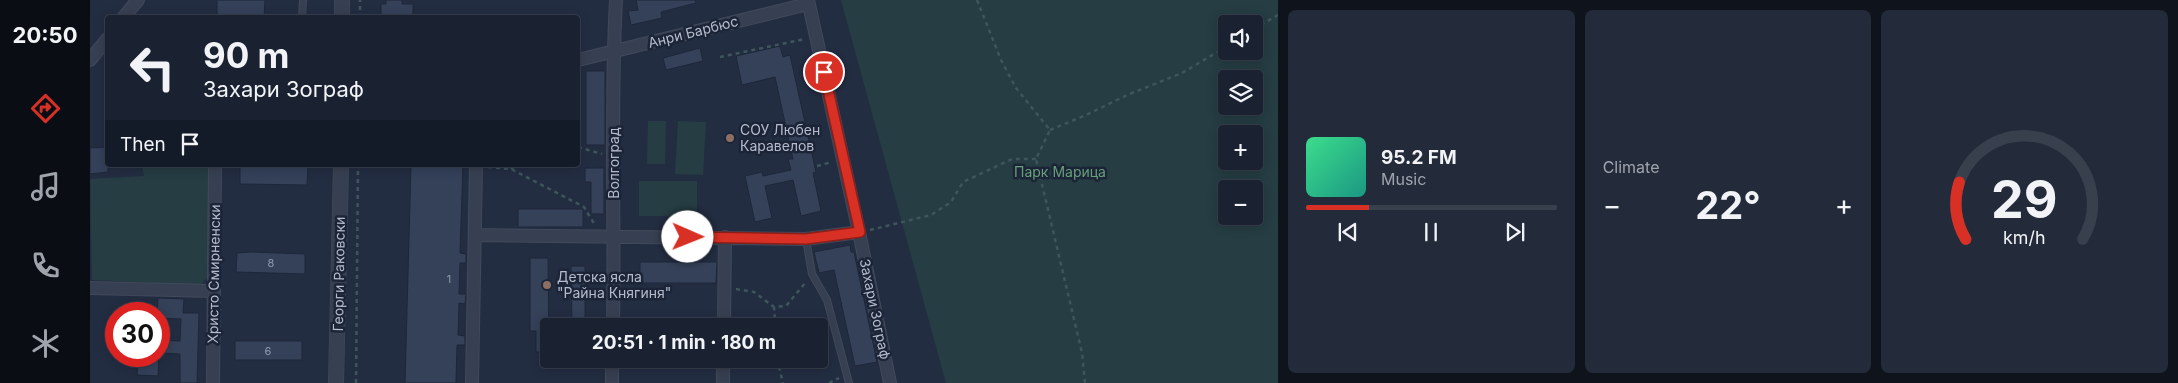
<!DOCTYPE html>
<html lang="en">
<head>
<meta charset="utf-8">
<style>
	body { margin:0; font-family:Inter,sans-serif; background:#232a3a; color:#f1f3f6; height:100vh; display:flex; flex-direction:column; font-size:19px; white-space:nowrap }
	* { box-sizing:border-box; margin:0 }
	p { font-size:16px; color:#9fa4ac }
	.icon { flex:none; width:28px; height:28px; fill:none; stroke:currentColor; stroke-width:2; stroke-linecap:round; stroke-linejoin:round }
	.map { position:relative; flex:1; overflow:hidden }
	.side { display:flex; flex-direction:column; gap:10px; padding:10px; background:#0e131c; width:900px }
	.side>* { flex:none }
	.top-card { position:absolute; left:15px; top:15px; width:475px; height:152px; border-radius:5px; box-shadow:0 2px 12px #0003,0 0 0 1px #383f4d; background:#1a2232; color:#f1f3f6; overflow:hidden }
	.tools { position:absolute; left:1128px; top:15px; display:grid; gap:10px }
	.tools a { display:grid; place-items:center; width:45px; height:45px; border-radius:5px; background:#1a2232; box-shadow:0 2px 12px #0003,0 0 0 1px #383f4d; font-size:25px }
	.speed { position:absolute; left:15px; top:302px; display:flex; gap:10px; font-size:25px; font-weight:700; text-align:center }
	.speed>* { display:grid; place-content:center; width:65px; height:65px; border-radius:50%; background:#1a2232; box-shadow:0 2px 12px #0003,0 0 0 1px #383f4d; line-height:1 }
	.speed .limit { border:8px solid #d22; background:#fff; color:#111 }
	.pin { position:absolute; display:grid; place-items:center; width:42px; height:42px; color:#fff; margin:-21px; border:2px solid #fff; border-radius:50%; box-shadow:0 1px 5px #0007 }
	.me { position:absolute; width:55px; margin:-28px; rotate:91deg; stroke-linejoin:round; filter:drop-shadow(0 0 4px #0008) }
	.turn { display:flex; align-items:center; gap:18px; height:105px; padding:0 15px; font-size:22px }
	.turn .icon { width:65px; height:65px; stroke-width:2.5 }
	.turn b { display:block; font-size:35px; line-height:42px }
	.then { display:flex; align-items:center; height:48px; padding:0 15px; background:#0003; gap:10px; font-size:19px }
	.big { font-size:38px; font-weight:700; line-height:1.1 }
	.side .card { flex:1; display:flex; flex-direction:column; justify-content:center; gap:8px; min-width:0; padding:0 18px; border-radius:8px; background:#232a3a }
	.side .dial { align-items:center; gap:0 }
	.dial svg { height:130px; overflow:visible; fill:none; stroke:#383f4d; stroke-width:7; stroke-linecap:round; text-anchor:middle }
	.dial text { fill:#f1f3f6; stroke:none }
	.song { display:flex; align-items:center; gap:15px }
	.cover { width:60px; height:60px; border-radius:8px; background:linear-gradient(135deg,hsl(150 70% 55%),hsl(170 70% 35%)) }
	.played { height:5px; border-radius:2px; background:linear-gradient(90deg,#d93025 25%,#383f4d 25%) }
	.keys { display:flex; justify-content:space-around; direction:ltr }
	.heat { display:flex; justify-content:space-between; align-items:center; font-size:28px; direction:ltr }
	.side .tiles { flex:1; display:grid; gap:10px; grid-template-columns:repeat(3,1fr) }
	.trip { position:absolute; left:450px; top:318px; width:288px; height:50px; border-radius:5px; background:#1a2232; box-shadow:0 2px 12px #0003,0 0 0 1px #383f4d; font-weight:700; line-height:50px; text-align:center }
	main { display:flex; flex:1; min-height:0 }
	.tabs { display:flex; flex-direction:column; width:90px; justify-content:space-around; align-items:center; background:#0a0e14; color:#9fa4ac }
	.tabs .icon { width:35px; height:35px }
	.tabs .active { color:#d93025 }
	.tabs b { font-size:22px; color:#f1f3f6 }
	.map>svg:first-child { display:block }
	.green { fill:#253d43; fill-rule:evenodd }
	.building { fill:#344159; stroke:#1e2739 }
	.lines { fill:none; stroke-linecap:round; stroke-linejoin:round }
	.service-casing { stroke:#41495b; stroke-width:8 }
	.minor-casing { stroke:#41495b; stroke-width:14 }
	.tertiary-casing { stroke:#41495b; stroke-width:16 }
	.path { stroke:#3e565b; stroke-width:2.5; stroke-dasharray:4 4; stroke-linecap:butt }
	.service { stroke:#374052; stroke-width:6 }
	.minor { stroke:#374052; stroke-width:12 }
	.tertiary { stroke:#374052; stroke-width:15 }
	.route-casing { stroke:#8d1f18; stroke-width:12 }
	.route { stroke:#d93025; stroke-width:9 }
	.education-dot { fill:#8d6e63; stroke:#1c2537; stroke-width:2 }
	.labels { text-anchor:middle; stroke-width:5; stroke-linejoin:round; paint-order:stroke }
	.number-label { font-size:11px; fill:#929aae }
	.street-label { font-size:14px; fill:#b4bbcc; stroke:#1c2537 }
	.poi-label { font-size:14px; fill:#b4bbcc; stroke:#1c2537; text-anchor:start }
	.park-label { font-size:14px; fill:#689f7a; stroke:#1c2537 }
</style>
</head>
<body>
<main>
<nav class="tabs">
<b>20:50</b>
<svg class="icon active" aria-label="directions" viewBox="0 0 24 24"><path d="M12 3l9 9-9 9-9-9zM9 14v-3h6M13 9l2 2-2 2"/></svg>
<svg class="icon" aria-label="music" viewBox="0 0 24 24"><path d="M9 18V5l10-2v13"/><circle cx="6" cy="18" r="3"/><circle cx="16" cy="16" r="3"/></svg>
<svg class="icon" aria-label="phone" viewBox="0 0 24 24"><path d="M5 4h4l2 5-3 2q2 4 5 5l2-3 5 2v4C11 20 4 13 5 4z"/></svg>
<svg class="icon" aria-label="climate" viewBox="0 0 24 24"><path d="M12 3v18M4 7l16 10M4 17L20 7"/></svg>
</nav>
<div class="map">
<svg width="1188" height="383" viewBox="0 0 1188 383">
	<rect width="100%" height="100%" fill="#232d42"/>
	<path class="green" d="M751,0H1188V383H856ZM1136,24H1164V51H1136ZM1136,79H1164V106H1136ZM1136,134H1164V161H1136ZM1136,189H1164V216H1136Z
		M558,121H576L575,164H557Z
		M588,121L616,122L613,175L585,174Z
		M52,165H122L120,275L110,285L2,280L0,179L54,176Z
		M549,181H607V216H549Z"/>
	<path class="building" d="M127,0H175L174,18H127Z
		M296,0H312V4H323V18H291V4H296Z
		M546,0H605L606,3L571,12L572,18L541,25L538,11L548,10Z
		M690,46L693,57L700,55L726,172L723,173L731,211L711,216L703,180L675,186L682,218L665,222L655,176L672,172L673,176L701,170L698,159H703L685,77L652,85L646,56Z
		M610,48L613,61L576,70L573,58Z
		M496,71H515V145H496Z
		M18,147V172L0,174V148Z
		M150,165H218L217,185L150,184Z
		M321,165H373L370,253L376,254V263H370L369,294H376L375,304L369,303L368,335L375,336V345H367L366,383H315Z
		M495,168H514V214H501V182H495Z
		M428,209H493V227H428Z
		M760,245L761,252H764L787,362L765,366L744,270L729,273L724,252Z
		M161,252L215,254V274L146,272L147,253Z
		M440,258H458L459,352H446V331H440Z
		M550,262H627L626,283H550Z
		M481,266H495V326H482Z
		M68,298L94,299L93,313H109L107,383H90V354L69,353V340L90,341L91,319L69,318V314H67Z
		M145,341H212V360H145Z
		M48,356H69L68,376L47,375Z"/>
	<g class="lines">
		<defs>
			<path id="service" d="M212,18L213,0
				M716,239L722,274L737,300L759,383"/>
			<path id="minor" d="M718,0L769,232L800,383
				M33,18L48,0
				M0,60L18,38
				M488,60L718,4
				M385,235L716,239L769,232
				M0,288L124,291
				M523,326C525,218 520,109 526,0
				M634,326L635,237
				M123,383L125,165
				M382,383L386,165
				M522,383V359
				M633,383V359"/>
			<path id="tertiary" d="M252,0V18
				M246,383L251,165"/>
		</defs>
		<use href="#service" class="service-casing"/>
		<use href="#minor" class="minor-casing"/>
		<use href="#tertiary" class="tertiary-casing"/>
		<path class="path" d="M887,0L911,60L926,88L960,130L946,159L992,353L995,383
			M270,18V0
			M1164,29L1188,15
			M630,57L715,39
			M960,130L996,115L1037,95L1092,73L1136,47
			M488,147L512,154
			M727,166L742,162
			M398,167L421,169L494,207L505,225
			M421,169L427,165
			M780,230L841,215L861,202L873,182L922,159H946
			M646,289L664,292L684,307L696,306L716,282
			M683,326L685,321L684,307
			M687,359L693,383
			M266,383L268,165
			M739,383L749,378"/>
		<use href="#service" class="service"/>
		<use href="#minor" class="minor"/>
		<use href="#tertiary" class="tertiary"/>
	</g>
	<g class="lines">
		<defs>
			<path id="route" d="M598,237L716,239L770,232L734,72"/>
		</defs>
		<use href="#route" class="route-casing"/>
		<use href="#route" class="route"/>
	</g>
	<g class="education-dot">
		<circle cx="640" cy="138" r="5"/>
		<circle cx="457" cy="285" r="5"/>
	</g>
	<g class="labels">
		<g class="number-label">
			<text x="181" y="267">8</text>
			<text x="359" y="283">1</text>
			<text x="178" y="355">6</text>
		</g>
		<g class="street-label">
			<text transform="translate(603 32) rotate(-14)" y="5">Анри Барбюс</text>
			<text transform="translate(524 163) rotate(-90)" y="5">Волгоград</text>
			<text transform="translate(124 274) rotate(-89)" y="5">Христо Смирненски</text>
			<text transform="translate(249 274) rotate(-89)" y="5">Георги Раковски</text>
			<text transform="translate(785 309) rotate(78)" y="5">Захари Зограф</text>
		</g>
		<g class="poi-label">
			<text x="650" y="135">СОУ Любен<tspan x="650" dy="16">Каравелов</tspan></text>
			<text x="467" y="282">Детска ясла<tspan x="467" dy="16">"Райна Княгиня"</tspan></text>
		</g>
		<g class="park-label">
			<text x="970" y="177">Парк Марица</text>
		</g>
	</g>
</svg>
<div class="tools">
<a><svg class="icon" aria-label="sound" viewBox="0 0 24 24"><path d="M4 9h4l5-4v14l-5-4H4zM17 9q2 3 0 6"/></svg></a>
<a><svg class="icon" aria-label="layers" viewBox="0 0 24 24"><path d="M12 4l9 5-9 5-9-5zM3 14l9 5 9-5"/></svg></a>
<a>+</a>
<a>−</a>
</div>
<div class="speed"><div class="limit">30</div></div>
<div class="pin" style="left:734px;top:72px;background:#d93025"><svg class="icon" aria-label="arrive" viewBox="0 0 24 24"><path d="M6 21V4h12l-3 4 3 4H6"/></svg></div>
<svg class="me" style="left:598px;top:237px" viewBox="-20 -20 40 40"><circle r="19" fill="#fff"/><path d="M0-13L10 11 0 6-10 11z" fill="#d93025"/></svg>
<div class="trip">20:51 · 1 min · 180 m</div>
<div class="top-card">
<div class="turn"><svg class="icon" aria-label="left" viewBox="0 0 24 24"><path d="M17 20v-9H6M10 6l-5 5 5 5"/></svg><div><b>90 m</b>Захари Зограф</div></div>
<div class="then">Then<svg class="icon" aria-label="arrive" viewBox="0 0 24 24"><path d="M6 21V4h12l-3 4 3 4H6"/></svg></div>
</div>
</div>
<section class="side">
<div class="tiles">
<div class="card">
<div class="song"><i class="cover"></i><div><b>95.2 FM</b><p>Music</p></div></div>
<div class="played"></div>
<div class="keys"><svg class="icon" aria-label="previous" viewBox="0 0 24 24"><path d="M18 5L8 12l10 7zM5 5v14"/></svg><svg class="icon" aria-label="pause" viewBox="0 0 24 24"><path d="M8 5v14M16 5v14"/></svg><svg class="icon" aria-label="next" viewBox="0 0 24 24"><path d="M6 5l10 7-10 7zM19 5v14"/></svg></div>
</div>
<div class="card"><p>Climate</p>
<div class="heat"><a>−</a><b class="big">22°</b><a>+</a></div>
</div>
<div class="card dial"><svg viewBox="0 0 100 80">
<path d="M14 69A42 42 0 1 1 86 69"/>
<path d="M14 69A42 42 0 0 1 10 34" stroke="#d93025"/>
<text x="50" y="56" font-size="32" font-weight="700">29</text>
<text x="50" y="72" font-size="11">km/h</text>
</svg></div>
</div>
</section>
</main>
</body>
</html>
